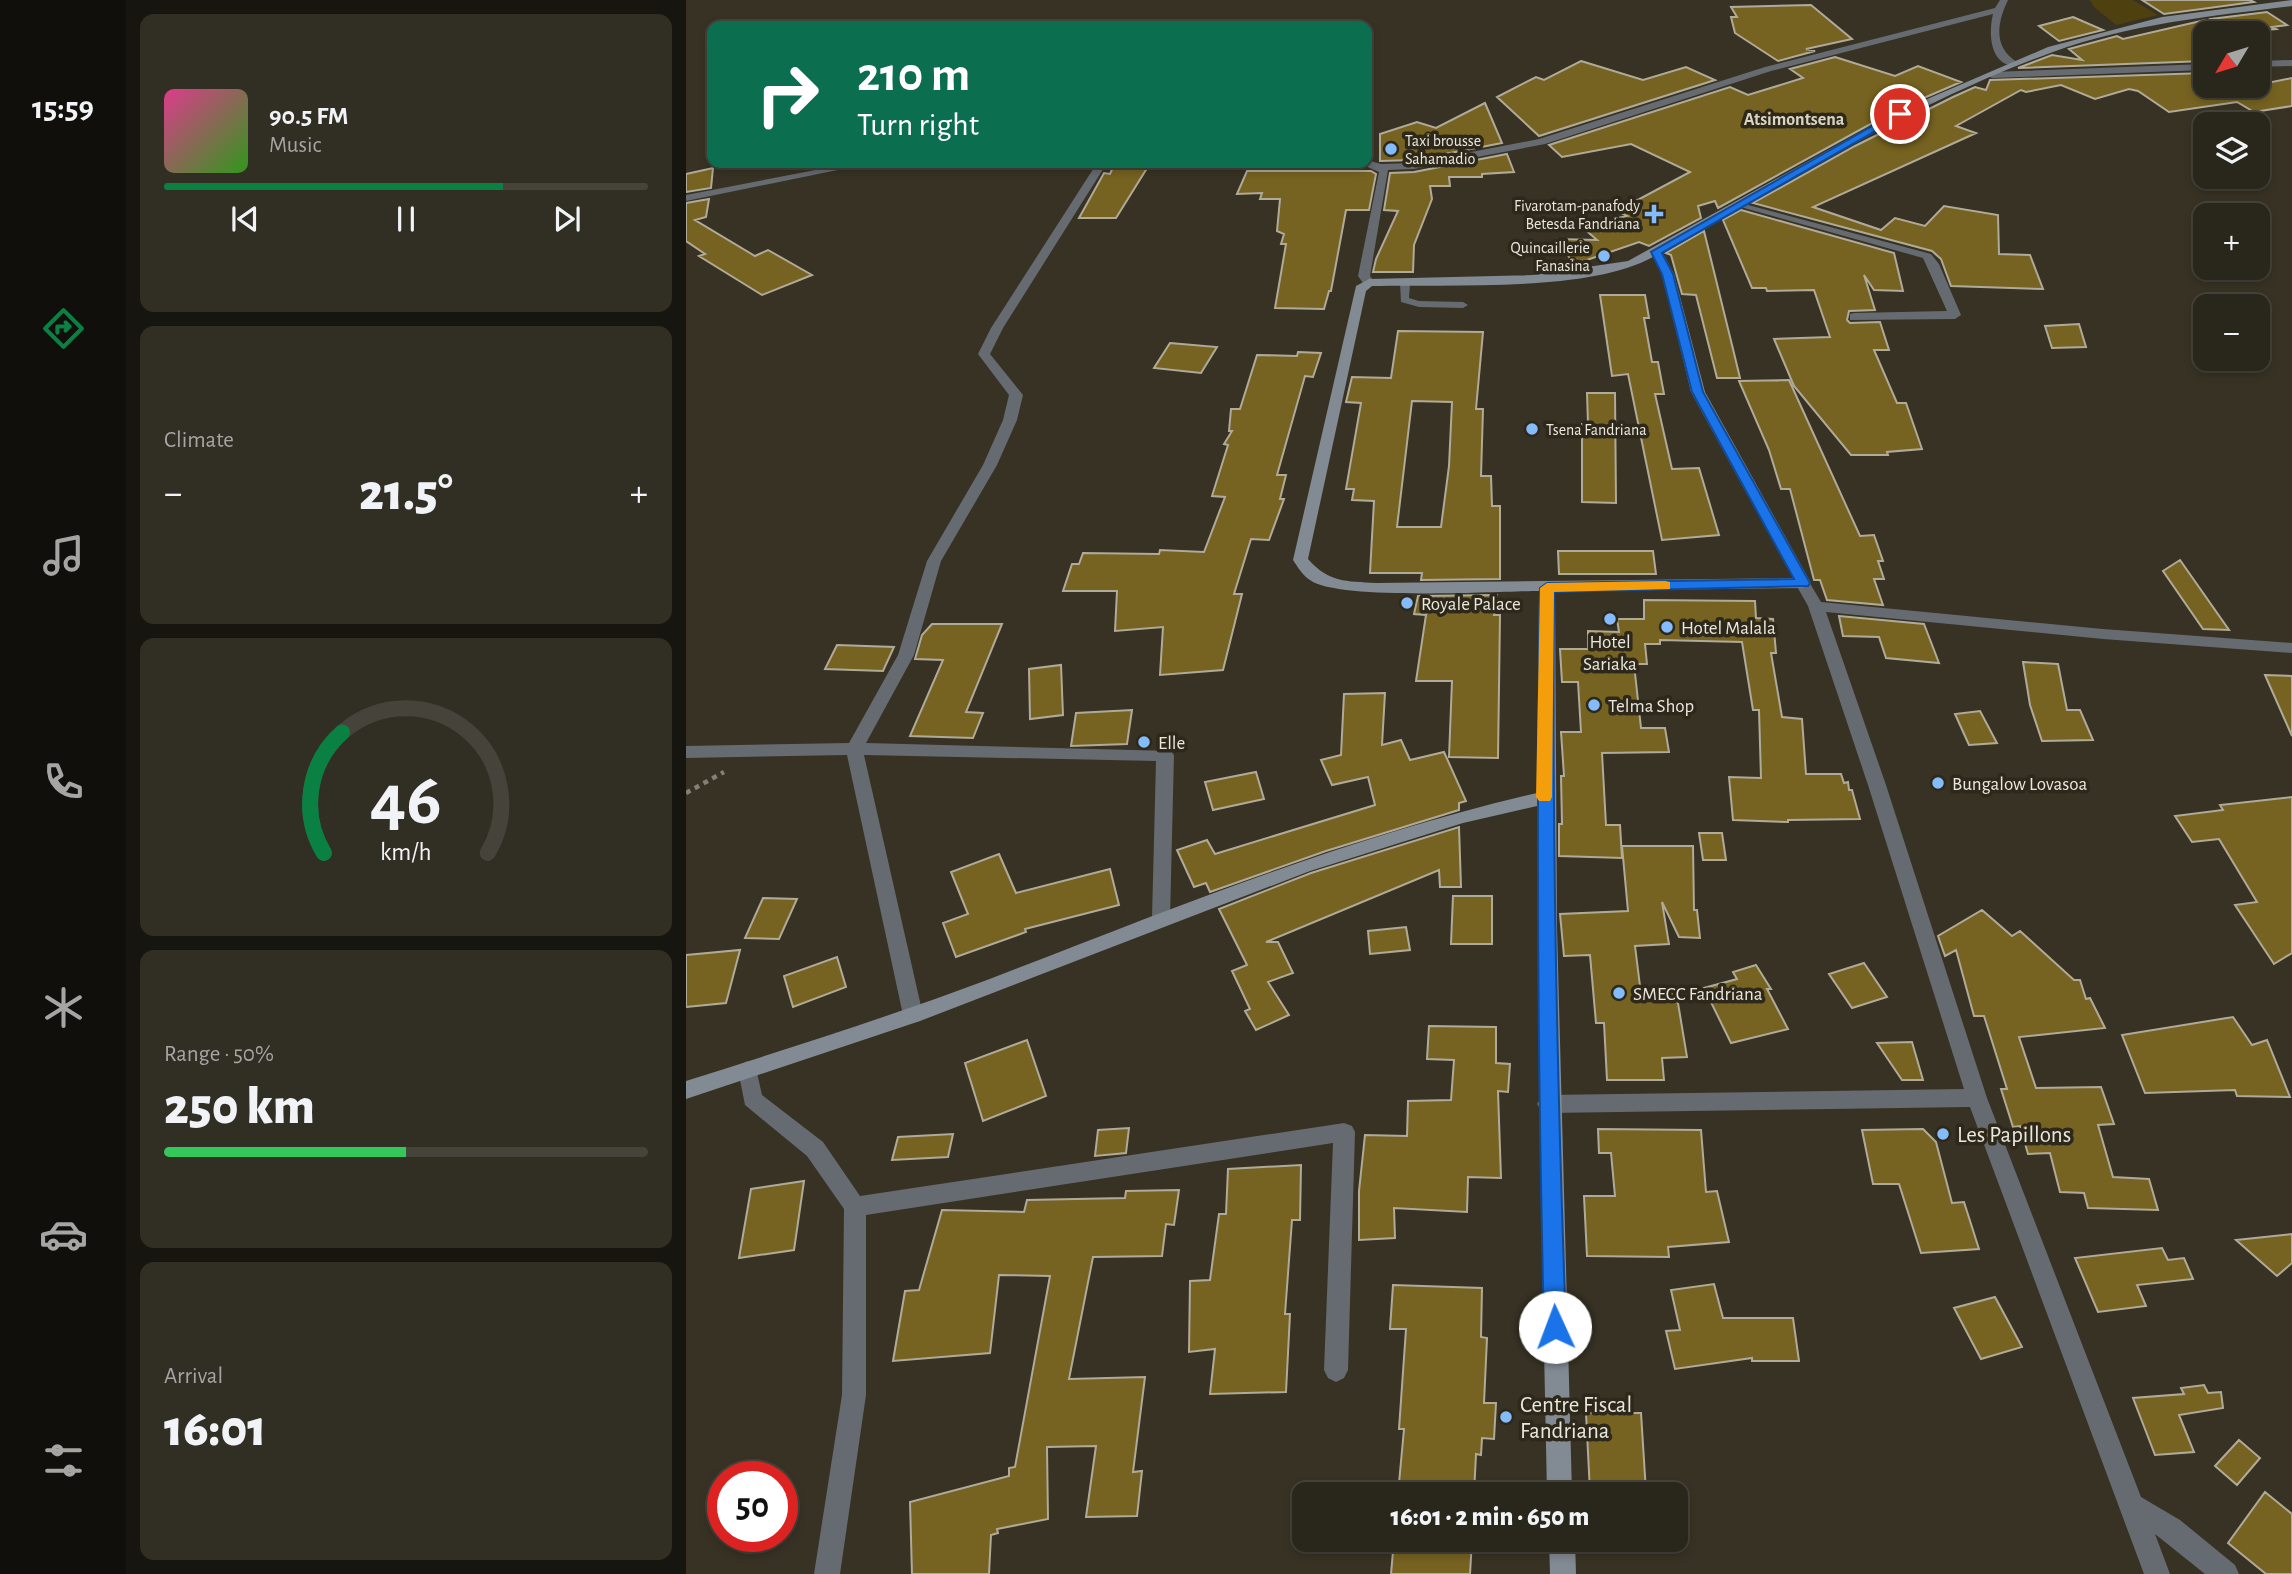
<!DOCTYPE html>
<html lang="en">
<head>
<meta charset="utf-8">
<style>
	body { margin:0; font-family:"Alegreya Sans",sans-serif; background:#312e24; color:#f1f3f6; height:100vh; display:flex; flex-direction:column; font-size:26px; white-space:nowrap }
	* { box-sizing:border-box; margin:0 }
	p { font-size:23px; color:#a5a5a3 }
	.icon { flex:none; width:38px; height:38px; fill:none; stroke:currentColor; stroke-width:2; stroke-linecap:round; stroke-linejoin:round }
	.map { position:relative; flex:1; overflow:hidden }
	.details { display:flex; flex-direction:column; gap:14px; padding:14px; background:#17150f; width:560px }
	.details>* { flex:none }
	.top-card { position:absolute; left:21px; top:21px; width:665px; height:147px; border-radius:14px; box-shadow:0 4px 10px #0003,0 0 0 2px #45433a; background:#0b6e4f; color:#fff; overflow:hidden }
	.needle { width:46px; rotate:232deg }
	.buttons { position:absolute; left:1507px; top:21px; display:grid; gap:14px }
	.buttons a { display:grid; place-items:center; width:77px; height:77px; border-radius:14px; background:#29261b; box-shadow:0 4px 10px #0003,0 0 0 2px #45433a; font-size:35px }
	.speed { position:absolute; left:21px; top:1461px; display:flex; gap:14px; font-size:35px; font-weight:700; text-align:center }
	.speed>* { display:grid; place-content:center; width:91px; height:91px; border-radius:50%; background:#29261b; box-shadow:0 4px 10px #0003,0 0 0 2px #45433a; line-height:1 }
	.speed .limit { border:10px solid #d22; background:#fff; color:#111 }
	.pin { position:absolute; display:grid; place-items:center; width:60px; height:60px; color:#fff; margin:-30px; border:4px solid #fff; border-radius:50%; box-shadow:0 2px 7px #0007 }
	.me { position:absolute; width:77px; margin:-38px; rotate:358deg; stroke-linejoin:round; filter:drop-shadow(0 0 5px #0008) }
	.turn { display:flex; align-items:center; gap:24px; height:147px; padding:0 35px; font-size:32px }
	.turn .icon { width:91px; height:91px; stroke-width:2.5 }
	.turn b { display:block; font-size:49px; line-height:60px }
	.big { font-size:52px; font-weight:800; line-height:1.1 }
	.details .widget { flex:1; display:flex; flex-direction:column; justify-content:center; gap:10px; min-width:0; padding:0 24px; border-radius:14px; background:#312e24 }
	.details .dial { align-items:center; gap:0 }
	.dial svg { height:182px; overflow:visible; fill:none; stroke:#45433a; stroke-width:7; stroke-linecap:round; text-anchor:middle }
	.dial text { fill:#f1f3f6; stroke:none }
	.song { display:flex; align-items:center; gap:21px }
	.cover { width:84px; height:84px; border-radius:10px; background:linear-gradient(135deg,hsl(330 70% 55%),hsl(110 70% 35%)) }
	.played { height:7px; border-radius:4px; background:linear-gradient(90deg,#0b8043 70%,#45433a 70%) }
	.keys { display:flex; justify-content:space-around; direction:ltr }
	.heat { display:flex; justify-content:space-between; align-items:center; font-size:38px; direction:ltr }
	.charge { height:10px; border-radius:5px; background:linear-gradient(90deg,#34c759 50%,#45433a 0) }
	.trip { position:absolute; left:606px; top:1482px; width:396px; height:70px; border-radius:14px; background:#29261b; box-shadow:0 4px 10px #0003,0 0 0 2px #45433a; font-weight:800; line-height:70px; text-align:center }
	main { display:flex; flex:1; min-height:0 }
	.dock { display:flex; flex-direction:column; width:126px; justify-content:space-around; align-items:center; background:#100f0b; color:#a5a5a3 }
	.dock .icon { width:49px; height:49px }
	.dock .on { color:#0b8043 }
	.dock b { font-size:32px; color:#f1f3f6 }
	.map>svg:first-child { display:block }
	.green { fill:#4e400f }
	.building { fill:#766321; stroke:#b0aa99; stroke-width:2; fill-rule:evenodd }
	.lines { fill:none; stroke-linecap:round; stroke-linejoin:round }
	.path { stroke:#837f73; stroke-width:4.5; stroke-dasharray:5 5; stroke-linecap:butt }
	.lane { fill:#656b71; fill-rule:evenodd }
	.street { fill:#656b71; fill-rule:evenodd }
	.secondary { fill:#828a93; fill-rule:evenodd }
	.route { fill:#1a73e8; stroke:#114b97; stroke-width:2 }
	.slow { fill:#f59e0b }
	.poi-dot { fill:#84bcfb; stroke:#2d281a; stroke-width:2.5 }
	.labels { text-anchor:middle; stroke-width:7; stroke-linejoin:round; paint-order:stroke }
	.far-poi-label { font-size:16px; fill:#eae7de; stroke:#2d281a; text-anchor:start }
	.far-neighbourhood-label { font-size:18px; font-weight:bold; fill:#dad4c2; stroke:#2d281a }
	.poi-label { font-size:19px; fill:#eae7de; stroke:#2d281a; text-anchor:start }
	.near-poi-label { font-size:23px; fill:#eae7de; stroke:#2d281a; text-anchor:start }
</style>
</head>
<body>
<main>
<nav class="dock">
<b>15:59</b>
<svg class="icon on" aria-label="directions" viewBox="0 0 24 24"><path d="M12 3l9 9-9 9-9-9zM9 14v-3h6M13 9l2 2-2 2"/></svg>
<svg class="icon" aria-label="music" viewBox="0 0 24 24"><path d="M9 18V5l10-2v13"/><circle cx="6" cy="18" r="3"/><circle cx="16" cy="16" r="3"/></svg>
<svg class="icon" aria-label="phone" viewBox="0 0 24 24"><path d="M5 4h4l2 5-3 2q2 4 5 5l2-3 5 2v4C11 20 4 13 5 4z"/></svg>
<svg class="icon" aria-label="climate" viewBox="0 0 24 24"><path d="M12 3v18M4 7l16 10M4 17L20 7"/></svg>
<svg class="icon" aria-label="car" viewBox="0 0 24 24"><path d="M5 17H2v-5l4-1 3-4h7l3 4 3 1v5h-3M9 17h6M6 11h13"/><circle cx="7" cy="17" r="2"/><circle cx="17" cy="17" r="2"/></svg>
<svg class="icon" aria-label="filters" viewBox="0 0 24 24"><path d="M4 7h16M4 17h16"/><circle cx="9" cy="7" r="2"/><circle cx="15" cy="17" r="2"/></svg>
</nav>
<section class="details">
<div class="widget">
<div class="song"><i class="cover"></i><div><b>90.5 FM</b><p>Music</p></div></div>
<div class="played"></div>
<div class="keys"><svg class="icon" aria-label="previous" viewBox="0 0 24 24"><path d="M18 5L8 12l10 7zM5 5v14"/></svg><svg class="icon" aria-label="pause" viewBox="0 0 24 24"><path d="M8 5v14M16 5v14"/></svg><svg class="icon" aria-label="next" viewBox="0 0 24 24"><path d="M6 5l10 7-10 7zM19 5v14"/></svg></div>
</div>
<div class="widget"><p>Climate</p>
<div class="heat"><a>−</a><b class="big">21.5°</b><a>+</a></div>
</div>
<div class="widget dial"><svg viewBox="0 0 100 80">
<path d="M14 69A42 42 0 1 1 86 69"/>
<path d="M14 69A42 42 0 0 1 22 16" stroke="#0b8043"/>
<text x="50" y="56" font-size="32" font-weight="700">46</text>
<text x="50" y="72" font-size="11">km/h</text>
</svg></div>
<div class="widget"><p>Range · 50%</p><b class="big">250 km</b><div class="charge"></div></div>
<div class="widget"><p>Arrival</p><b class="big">16:01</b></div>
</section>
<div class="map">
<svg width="1606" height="1574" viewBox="0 0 1606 1574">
	<rect width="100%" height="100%" fill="#373224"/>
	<path class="green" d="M1404,0H1447L1472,15L1430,25L1408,7Z"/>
	<path class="building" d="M1456,0H1564L1568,2L1478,14Z
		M1125,5L1166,39L1120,49L1129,51L1092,61L1049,33L1045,17H1051L1045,7Z
		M1581,12L1601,25L1586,27L1590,29L1546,33L1525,19Z
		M1387,17L1417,30L1373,41L1353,26Z
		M1519,20V61L1332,68L1366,55L1396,60L1383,49L1431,36L1437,39Z
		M1149,57L1209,76L1232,66L1275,82L1210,110L1032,208L1029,201L1012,206L1015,218L963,246L953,242L898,261L885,260L872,239L911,240L895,226L941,216L931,211L1004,172L945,144L876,157L863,145L1044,87L1062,95L1117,78L1104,69Z
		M895,61L957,80L1000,67L1029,80L853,136L811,97L850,77L858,80Z
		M1519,73V86H1531L1542,91L1606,78V106L1568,112L1551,102L1483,112L1452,91L1443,89L1409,99L1375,85L1340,92L1335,90L1270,126L1290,133L1127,207L1195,230L1209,218L1239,226L1258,206L1312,215L1313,254L1344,255L1357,289L1265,286L1255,259L1246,251L1067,203L1169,146L1267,97L1289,87L1300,90L1304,80Z
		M799,103L816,143L728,160L694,161V134L731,122L750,128Z
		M821,154L828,172L796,174V177H763L764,186H744L746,199L728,245L727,272H687L690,259L712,211L698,210L704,173L728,172Z
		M428,165H463L430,218H393L418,173L424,174Z
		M27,168L25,188L0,192V174Z
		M561,171H685L690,174L683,210H660L645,291H643L638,309L589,308L600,244H595L598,234L591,231L594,199H574L576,193L551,194Z
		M23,199L20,217L9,220L69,256L82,250L126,275L76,295L13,256L19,254L0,241V203Z
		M1055,210L1208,253L1217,291L1188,290L1178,275L1189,310L1163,311L1161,320L1164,323L1194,322L1203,350H1188L1211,403H1220L1236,449L1201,452L1202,455H1165L1108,386L1088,339L1144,337L1128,290L1081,291L1080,288H1066L1037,220Z
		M1018,231L1047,349L1054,378H1031L1010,295L996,294L985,255L980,253Z
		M914,295H959L963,318H958L966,362H972L978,394H969L986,469L1013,468L1033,535L976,540L942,374L926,376Z
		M1393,324L1400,347L1366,348L1359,326Z
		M712,331L797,332L790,409H797L795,476H805L806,506H814V579L735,580L736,573H684L688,501L666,500L668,489H660L675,403L660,402L666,377L705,378ZM726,401L766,402L763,466L755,527H711Z
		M484,343L531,347L515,373L468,368Z
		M612,352L635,353L627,377L619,376L591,475H600L594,499H598L583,540L565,539L548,594H556L537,670L474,675L477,627L429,631L431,591H377L386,564H393L397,553L473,554L474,550L518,552L539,497L526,496L542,445L538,444L546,431H543L545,409H554L571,355L611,356Z
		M1103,380L1174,536L1188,535L1197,561H1192L1198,579H1188L1197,605L1141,600L1134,580H1128L1104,489H1095L1083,450L1053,381Z
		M901,393H929L930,503L896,502V424H902Z
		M872,551H967L970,574H873Z
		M1494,560L1543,630L1517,629L1477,571Z
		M811,595L808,615H814L812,758L763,757L766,681H730L740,615L728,614L732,596Z
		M958,600L1069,601L1070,618L1087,619L1090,653H1085L1096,717L1116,719L1120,774H1155L1158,783L1162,782L1163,790H1166L1174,819L1102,820V822L1047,820L1043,777L1075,778L1073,710H1067L1056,642L974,640V644H959L961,664H948L955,728H979L983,752L916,753L920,825H934L936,858L873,856V824H876L875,776H878L875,732H895L892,682H876L874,649H902V631L933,632L931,619H958Z
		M1153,616L1238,624L1253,663L1200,658L1193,637L1157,636Z
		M246,624H316L280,712L297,713L287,738L224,736L257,660L229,659L236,635Z
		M151,645L208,647L197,671L139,669Z
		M1337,662L1372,664L1381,710H1394L1407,740L1356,741L1344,705Z
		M375,665L377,715L344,719L343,669Z
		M1579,675L1606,676V736Z
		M699,693L696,745L715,740L724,760L758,752L780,801L773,803V810L640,851L524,892L520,883L508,887L491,850L521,840L529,854L689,805L682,777L646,785L635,760L655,755L658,694Z
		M446,710L441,744L385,746L390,713Z
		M1294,711L1311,743L1283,745L1269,714Z
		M570,772L578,799L527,810L519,782Z
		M1606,797V953L1588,964L1549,905L1571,902L1533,839L1506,842L1489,816L1537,810L1534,805Z
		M773,827L775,887H754L753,870L580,942H592L607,973L582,982L603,1015L570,1030L559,1011L564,1009L546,971L561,965L533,909L625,873Z
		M1013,833H1036L1040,860H1017Z
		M936,846H1007L1008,910H1011L1014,938L993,937L976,902L983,944L949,946L956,1002L990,991L1001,1057L976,1058L978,1080H921L918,1023H910L904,955L878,956L874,914L942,911Z
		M313,854L330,893L424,869L433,905L339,929L340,932L270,957L257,923L282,914L265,872Z
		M767,896H806V944H765Z
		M77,898L111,899L93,939L59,938Z
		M1296,910L1326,936L1334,931L1388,980H1394L1400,999L1404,998L1419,1028L1333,1037L1350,1088L1415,1087L1428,1124L1412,1125L1427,1177L1463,1179L1472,1210L1402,1208L1398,1193L1374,1192L1364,1153L1342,1154L1334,1126L1327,1127L1315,1089H1321L1298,1016H1288L1270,950L1259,956L1252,936Z
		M720,927L724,950L684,954L682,931Z
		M54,950L40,1003L0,1007V955Z
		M151,957L160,987L107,1007L98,976Z
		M1178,963L1201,997L1166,1008L1143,974Z
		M1070,965L1085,989H1081L1102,1029L1045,1043L1018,988L1051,979L1047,972Z
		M1547,1017L1566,1045L1581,1040L1604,1097L1551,1096L1549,1090L1459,1093L1436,1035Z
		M743,1026L810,1027V1063L824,1064L822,1092L812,1091L815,1178L782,1177L781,1212L708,1208L709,1238L673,1240V1191L679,1135L721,1136L722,1101L765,1100L768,1060L741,1059Z
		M341,1040L360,1096L297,1121L279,1063Z
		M1226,1042L1237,1080H1216L1191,1043Z
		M443,1128L440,1153L409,1156L412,1130Z
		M912,1129L1015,1130L1020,1192L1031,1191L1043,1242L982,1247L983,1257L901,1256L898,1196H929L925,1153H913Z
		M1237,1129L1250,1142L1266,1203L1278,1202L1293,1249L1235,1253L1213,1184H1187L1176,1130Z
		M267,1134L262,1157L206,1160L212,1137Z
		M615,1165L614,1220H606L599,1314H604L600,1392L524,1394L529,1349L503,1352L504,1281L524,1280L533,1214H540L542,1169Z
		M118,1181L108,1250L53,1258L65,1189Z
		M493,1190L488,1225L480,1224L476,1256L407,1257L383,1379L459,1377L447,1472L456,1471L451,1516L400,1517L410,1446L361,1447L362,1519L311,1529L312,1533L305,1535L303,1574H226L224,1502L323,1476V1468L329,1467L364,1276L313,1275L304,1353L207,1361L219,1291L233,1290L256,1210L338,1212L341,1200L439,1198L440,1191Z
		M1606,1234V1263L1591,1276L1550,1240Z
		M1476,1248L1482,1260L1498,1258L1507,1279L1451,1285L1460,1306L1412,1312L1389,1258Z
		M1028,1284L1037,1318H1107L1113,1361H1066V1358L989,1369L980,1331L994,1330L985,1290Z
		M707,1285L796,1288L795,1337L801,1338L798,1403H810L808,1439L796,1438L795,1455L790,1454L788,1494H712L718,1429H713L720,1329H704Z
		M1309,1297L1336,1347L1295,1359L1268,1308Z
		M1518,1385L1522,1393L1535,1392L1537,1408L1493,1415L1508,1452L1469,1455L1447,1398L1498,1394L1495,1388Z
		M900,1413H955L960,1492H904Z
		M1553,1440L1574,1458L1551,1485L1529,1466Z
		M1579,1492L1606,1514V1574H1580L1542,1543Z
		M708,1540H786L784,1574H705Z"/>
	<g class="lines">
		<path class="path" d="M0,793L38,772"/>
		<path class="lane" d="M719,280L724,283L723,298L733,301L777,302L782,305L777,308L733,307L715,302L714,283Z"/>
		<path class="street" d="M1314,0H1322C1311,23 1307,47 1331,62V66C1304,67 1302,34 1307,14L1085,71L859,144L728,169L702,170L684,276L689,283L679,286L672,276L693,172L677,165L676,163H681V160L695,164L728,163L853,139L1079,67L1309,8Z
			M1606,60V66L1572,67V61Z
			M1519,64V70L1306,78L1301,75L1306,72Z
			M166,163H186L0,201V195Z
			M411,163H421L317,328L304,354L337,395L331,420L311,465L255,561L228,655L180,743L485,751L488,755L484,918L482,923L475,925L468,923L466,918L470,761L178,755L237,1015L234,1021L227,1023L220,1021L217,1015L161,755L0,758V746L163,743L212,655L241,561L297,465L317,420L323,395L292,354L305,328Z
			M1051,202L1245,254L1253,264L1275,315L1269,319L1164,320V314L1168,313L1261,311L1237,258L1051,206Z
			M1117,578L1122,580L1135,602L1417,629L1606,643V653L1417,639L1140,612L1200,785L1301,1098L1455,1497L1494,1520L1549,1565L1553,1574H1519L1469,1534L1484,1574H1458L1284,1107L862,1113L855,1110L851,1104L855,1098L862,1095L1278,1089L1182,785L1122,606L1109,583Z
			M62,1061L69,1064L76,1095L137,1142L174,1196L658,1123L666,1126L669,1132L662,1370L658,1378L650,1382L642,1378L638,1370L647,1143L180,1215V1395L154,1574H128L156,1395L158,1209L121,1156L59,1105L52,1070L55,1064Z"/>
		<path class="secondary" d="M1606,0V6C1527,16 1443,24 1367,52C1229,102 1103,181 976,252L988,274L1019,392L1125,583L1117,588L869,591L871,928L886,1494H861L854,1154L851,806L777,823L624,871L234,1021L0,1099V1081C101,1049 202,1017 301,980C483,910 660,837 851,793L853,591C811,591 652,601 624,580C617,576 611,566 607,560L670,286L683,279L847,275L942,261L1211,112L1362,47L1476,17ZM967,257L976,274L1005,392L1107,578L690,583C660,581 643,583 622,559L680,291L686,286C762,284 902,293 967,257Z
			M863,1540H889L890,1574H864Z"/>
	</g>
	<path class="route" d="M1211,112L1219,114L976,253L987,274L1017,392L1124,583L1122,586L868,592C866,837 871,1082 880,1327L877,1334L869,1337L861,1334L858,1327C852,1081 850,834 854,588L861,583L1108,579L1006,392L976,274L965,252Z"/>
	<path class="slow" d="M979,581L984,582V589L868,592L866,797L864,801H853L850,797L854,588L861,583Z"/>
	<g class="poi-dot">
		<circle cx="705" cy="149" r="7"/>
		<path d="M964.5 203.5h7v7h7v7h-7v7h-7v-7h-7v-7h7z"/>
		<circle cx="918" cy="256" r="7"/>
		<circle cx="846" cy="429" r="7"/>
		<circle cx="721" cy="603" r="7"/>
		<circle cx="924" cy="619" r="7"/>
		<circle cx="981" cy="627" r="7"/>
		<circle cx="908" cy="705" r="7"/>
		<circle cx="458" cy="742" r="7"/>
		<circle cx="1252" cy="783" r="7"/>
		<circle cx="933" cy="993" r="7"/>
		<circle cx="1257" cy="1134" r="7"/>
		<circle cx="820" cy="1417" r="7"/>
	</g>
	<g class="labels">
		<g class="far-poi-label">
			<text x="719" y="146">Taxi brousse<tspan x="719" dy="18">Sahamadio</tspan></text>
			<text x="954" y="211" text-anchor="end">Fivarotam-panafody<tspan x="954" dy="18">Betesda Fandriana</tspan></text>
			<text x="904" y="253" text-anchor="end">Quincaillerie<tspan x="904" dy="18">Fanasina</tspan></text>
			<text x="860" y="435">Tsena Fandriana</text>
		</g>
		<g class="far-neighbourhood-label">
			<text x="1108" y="125">Atsimontsena</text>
		</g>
		<g class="poi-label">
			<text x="735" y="610">Royale Palace</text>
			<text x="995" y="634">Hotel Malala</text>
			<text x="924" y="648" text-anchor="middle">Hotel<tspan x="924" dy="22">Sariaka</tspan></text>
			<text x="922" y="712">Telma Shop</text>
			<text x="472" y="749">Elle</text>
			<text x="1266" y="790">Bungalow Lovasoa</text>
			<text x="947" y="1000">SMECC Fandriana</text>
		</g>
		<g class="near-poi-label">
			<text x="1271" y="1142">Les Papillons</text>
			<text x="834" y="1412">Centre Fiscal<tspan x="834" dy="26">Fandriana</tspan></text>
		</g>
	</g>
</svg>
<div class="buttons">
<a><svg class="needle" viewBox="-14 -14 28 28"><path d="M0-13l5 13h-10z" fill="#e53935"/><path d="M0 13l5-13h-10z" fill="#a5a5a3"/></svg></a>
<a><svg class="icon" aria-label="layers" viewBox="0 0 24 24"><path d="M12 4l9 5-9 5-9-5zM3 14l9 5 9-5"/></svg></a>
<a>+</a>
<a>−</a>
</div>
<div class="speed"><div class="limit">50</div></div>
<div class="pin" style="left:1214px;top:114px;background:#d93025"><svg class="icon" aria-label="arrive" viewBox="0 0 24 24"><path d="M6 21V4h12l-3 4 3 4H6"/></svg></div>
<svg class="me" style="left:869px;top:1327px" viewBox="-20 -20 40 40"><circle r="19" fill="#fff"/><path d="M0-13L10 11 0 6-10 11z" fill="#1a73e8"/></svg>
<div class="trip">16:01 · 2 min · 650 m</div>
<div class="top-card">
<div class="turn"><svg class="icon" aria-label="right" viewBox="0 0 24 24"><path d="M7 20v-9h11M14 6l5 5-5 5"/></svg><div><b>210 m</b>Turn right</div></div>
</div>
</div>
</main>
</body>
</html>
